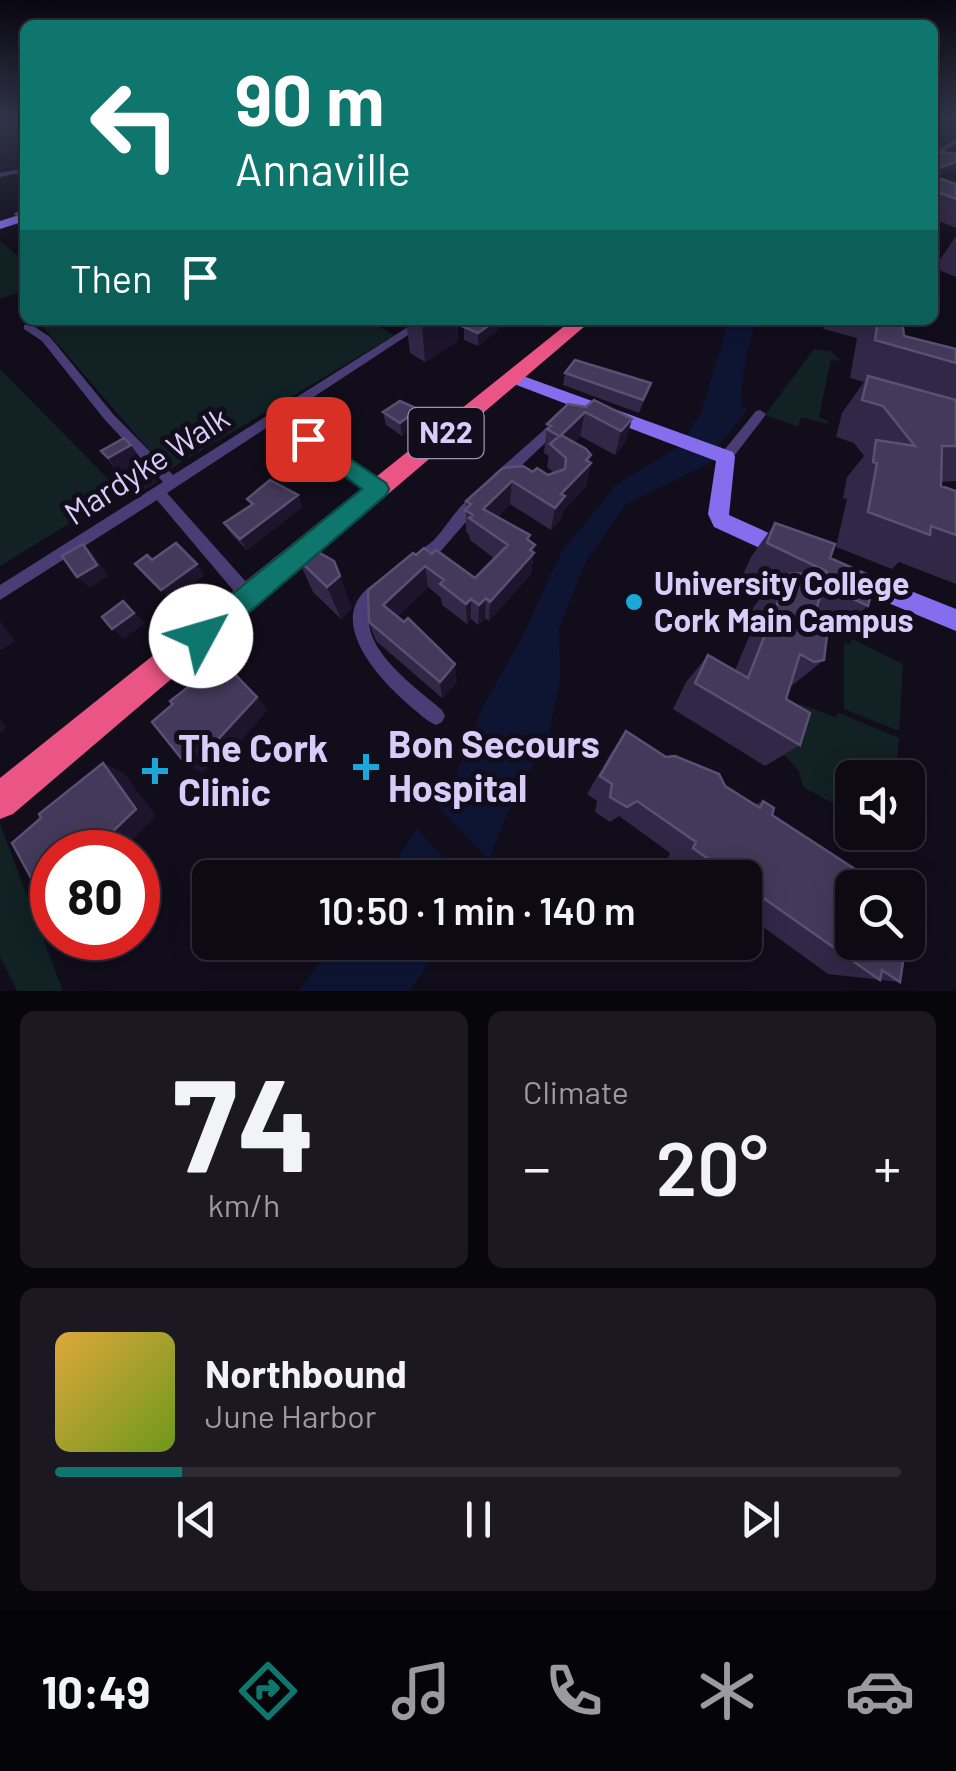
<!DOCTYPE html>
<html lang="en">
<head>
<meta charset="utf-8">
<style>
	body { margin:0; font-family:Barlow,sans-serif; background:#1b1822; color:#f1f3f6; height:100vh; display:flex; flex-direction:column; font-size:38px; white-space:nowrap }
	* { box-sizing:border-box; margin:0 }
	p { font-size:32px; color:#9a9aa0 }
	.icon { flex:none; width:55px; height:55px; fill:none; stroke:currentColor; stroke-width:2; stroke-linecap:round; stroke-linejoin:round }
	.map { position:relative; height:991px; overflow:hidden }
	.side { display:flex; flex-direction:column; gap:20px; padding:20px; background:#07060b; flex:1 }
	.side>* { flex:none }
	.guide { position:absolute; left:20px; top:20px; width:918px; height:305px; border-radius:15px; box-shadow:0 5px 25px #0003,0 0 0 2px #2d2b34; background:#0f766e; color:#fff; overflow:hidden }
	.fabs { position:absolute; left:835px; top:760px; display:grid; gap:20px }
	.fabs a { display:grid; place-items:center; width:90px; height:90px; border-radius:15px; background:#0d0a14; box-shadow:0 5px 25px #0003,0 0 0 2px #2d2b34; font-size:50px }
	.speed { position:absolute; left:30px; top:830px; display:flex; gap:20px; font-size:50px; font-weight:700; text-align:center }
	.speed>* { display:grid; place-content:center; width:130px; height:130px; border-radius:50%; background:#0d0a14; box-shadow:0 5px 25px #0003,0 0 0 2px #2d2b34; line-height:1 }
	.speed .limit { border:15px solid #d22; background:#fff; color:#111 }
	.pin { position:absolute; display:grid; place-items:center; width:85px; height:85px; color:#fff; margin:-42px; border-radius:20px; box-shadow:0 5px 15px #0006 }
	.me { position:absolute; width:110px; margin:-55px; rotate:51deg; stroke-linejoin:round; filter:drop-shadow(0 0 8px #0008) }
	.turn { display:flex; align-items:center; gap:35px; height:210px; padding:0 50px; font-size:45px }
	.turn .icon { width:130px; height:130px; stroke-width:2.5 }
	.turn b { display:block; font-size:70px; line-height:85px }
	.then { display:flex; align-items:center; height:95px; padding:0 50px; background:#0003; gap:20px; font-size:38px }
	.big { font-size:75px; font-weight:600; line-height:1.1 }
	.side .tile { flex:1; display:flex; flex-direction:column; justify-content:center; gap:15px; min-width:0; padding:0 35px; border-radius:15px; background:#1b1822 }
	.side .dial { align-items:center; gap:0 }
	.dial b { font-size:130px; line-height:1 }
	.song { display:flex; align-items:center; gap:30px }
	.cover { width:120px; height:120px; border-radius:15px; background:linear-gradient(135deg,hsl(40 70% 55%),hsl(80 70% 35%)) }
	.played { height:10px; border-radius:5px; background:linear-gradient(90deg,#0f766e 15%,#2d2b34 15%) }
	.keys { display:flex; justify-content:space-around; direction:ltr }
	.heat { display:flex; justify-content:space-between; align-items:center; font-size:55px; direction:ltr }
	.side .tiles { flex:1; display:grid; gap:20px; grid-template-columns:1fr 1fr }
	.tile:last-child { grid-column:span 2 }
	.trip { position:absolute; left:192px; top:860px; width:570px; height:100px; border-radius:15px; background:#0d0a14; box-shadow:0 5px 25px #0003,0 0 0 2px #2d2b34; font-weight:600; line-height:100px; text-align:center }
	.tab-bar { display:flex; height:160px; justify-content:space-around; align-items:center; background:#050408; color:#9a9aa0 }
	.tab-bar .icon { width:70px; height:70px }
	.tab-bar .active { color:#0f766e }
	.tab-bar b { font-size:45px; color:#f1f3f6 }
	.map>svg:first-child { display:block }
	.green { fill:#112124 }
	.water { fill:#0d1533 }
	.pier { fill:#110d1b }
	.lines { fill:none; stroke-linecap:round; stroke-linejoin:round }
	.street { fill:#483d74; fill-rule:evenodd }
	.secondary { fill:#856eee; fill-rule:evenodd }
	.highway { fill:#eb5586; fill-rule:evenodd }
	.wall { fill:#322746 }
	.shaded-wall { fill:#1e152d }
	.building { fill:#44395a; stroke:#5b5073; stroke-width:2.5 }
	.route { fill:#0f766e; stroke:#0a4d48; stroke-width:2.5 }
	.poi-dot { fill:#19a8d8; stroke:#110d1b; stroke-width:4 }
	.labels { text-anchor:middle; stroke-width:10; stroke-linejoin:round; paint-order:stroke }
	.shield { fill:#110d1b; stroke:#9c93b6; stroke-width:2.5 }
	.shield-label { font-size:30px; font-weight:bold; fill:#d8ccf9 }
	.street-label { font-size:32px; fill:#d8ccf9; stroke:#110d1b }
	.poi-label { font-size:32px; font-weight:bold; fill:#d8ccf9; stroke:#110d1b; text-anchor:start }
	.near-poi-label { font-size:38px; font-weight:bold; fill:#d8ccf9; stroke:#110d1b; text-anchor:start }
</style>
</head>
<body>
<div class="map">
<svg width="956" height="991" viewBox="0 0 956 991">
	<rect width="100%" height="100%" fill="#110d1b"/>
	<path class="green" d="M0,241L25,261V290L0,299Z
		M366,320L395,335L167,471L38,321Z
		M814,349L831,351L841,361L831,359L819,417L829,421L827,424L801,417L798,427L765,415Z
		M0,369L121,492L0,566Z
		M852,639L903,664L899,731L844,709V642L850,645Z
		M800,704L835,717L839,713L899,738L896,777L852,778V814L803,787L799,771L782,753Z
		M0,824L63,991H17L0,957Z"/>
	<path class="water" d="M729,320H757C746,349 742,376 741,407L748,409L719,445L712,462L626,504L586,561L559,628L560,679L549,734L505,818L489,860L477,877L384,878L424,818L453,784L480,712L521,639L562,551L617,484L680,446L701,413Z
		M335,943V942L442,943L410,991H298Z"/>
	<path class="pier" d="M433,801L489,860L477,877H461L414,825Z"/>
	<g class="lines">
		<path class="street" d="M956,139V144L932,158V153Z
			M25,168V172L0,177V173Z
			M419,320H431L167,493L255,592L257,597L255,602L249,604L243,602L157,500L0,600V585L163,482L105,420L42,341L24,329V325H32L50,337L113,414L173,475Z
			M760,410L766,414L764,417L731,460H721L720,457L721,454L756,411Z
			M557,421L563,425L561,428L504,482H494L492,478L494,474L553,422Z
			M308,435L383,485L385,489L383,493H373L304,442L302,439L304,436Z
			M480,491L485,492L487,496L485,500L440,552L421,567L416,568L411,567L408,562C415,553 425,548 434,540C449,524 460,501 480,491Z
			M382,579L388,581L390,586C385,594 374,602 371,611C358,648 419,690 442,710L445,716L442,722L436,725C426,721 419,713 410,706C376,677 317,612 382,579Z"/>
		<path class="secondary" d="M25,213V221L0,229V221Z
			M512,372L733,452L735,457L729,515L793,544L796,550L793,556L785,559L777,556L714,527L708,514L716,461L506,381V373Z
			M848,566L956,609V631L840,583L837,576L840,569Z"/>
		<path class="highway" d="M572,320H592L13,814L0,819V778Z"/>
	</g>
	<path class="wall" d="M956,183V228L932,218V190Z
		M25,209V226L16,214Z
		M956,236V277L934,268Z
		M406,320H457L458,341L425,362L410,353Z
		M474,320H507V323L478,346L464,340V327Z
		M826,320H902L904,336L956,349V481L942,482L941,486L956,491V584L899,562L892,569L836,547L847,499L843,498L847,477L864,456L854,443L836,437L842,413L864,382L850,378L857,338L823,329Z
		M565,373L651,383L639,413L563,385Z
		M568,404L632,419L625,443L615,455L580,436L574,442L591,455L590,462L591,463L586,486L563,511L561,519L551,530L510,504L497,517L530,535L529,541L535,545L531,574L489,621L485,618L478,625L471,619L467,624L442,605L441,598L428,587L397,617L457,682L442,698L376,641L369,622L416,555L432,554L475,578L495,559L470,540L469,535L466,532V501L533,472L548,475L554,473L547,467L549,456L544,453L547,424Z
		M383,412L420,421L402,436L386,425Z
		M101,451L157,482L136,494Z
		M298,495L302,507L247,550L232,535L224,523L251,505L247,499Z
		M775,523L830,558L868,606L832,636L819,630L824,660L790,687L786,699L800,745L765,766L673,709L686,682L708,655L735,670L754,625L746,621L751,610L768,589L742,577L751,557Z
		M298,559L352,608L341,619L313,592Z
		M626,731L666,757L725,786L754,805L763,801L852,942H908V903L922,947L905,946L900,982L828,974L745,914V878H694L668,858L670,853L619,816L610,822L595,812L597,801L587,794L611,753Z"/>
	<path class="shaded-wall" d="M956,162V170L932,179V171Z
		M429,320H457L458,341L425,362L422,325Z
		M496,320H507V323L478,346V333Z
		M418,409L420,421L402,436L400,423Z
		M585,412L580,436L562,454L561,435Z
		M632,419L625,443L615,455L621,431Z
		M131,445L157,482L136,494L108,458Z
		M591,455L589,466L591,463L586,486L563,511L561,519L551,530L555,508L561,494Z
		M512,481L510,504L485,529L483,509Z
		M298,495L302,507L247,550L240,539Z
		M83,544L94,555L108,576L90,588L77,577Z
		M535,545L531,574L489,621L490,602Z
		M197,564L205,575L171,601L161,590Z
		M425,566L428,587L389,625L383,605Z
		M340,576L352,608L341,619L327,587Z
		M486,598L485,618L478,625L479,605Z
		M471,599V619L467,624L466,604Z
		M123,601L145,623L124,639L112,629Z
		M0,621L15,641L0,651Z
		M455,664L457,682L442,698L440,682Z
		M257,697L268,710L226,758L221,754L202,773L185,763Z
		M0,719L6,728L0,733Z
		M103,763L124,773L156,816L132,840L135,845L128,852H100L110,834Z
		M52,888V899L42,898Z"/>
	<path class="building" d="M944,152L956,154V162L932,171V157Z
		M942,179L956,184V199L932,190V181Z
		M25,209V219L16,214Z
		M413,320H429L422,325Z
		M474,320H496L478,333L464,327Z
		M878,320H902L904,336L956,349V363L875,340Z
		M575,360L651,383L643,400L565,373Z
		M868,376L956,400V446H942L941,486L956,491V535L931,526L930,535L868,512L877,463L873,462L876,440L915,446L883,406L862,400Z
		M594,400L632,419L621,431L585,412L561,435L586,449L591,455L586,460L591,463L561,494L565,496L555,508L512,481L483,509L530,535L527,539L535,545L530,550L534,553L490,602L486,598L479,605L471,599L466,604L440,584L444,580L425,566L383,605L404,622L408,618L455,664L440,682L369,622L368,590L413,553L416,555L424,548L432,554L436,550L475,578L508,545L469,518L473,515L465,510L471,504L466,501L503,468L523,466L533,472L537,468L548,475L565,469L566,458L550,444L559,436L547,429L551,426L547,424L568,404L586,407Z
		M400,401L418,409L400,423L383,412Z
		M124,438L131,445L108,458L101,451Z
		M270,480L298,495L240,539L224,523L253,504L247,499Z
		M775,523L835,544L830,558L875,578L868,606L824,585L811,625L827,635L824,660L814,662L800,654L786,699L810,713L800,745L695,683L708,655L748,678L781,594L773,590L778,578L786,582L789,574L828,572L767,543Z
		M176,543L197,564L161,590L135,564L147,555L152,560Z
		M83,544L97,565L77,577L62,556Z
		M311,548L334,561L340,576L327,587L298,559Z
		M123,601L134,613L112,629L102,617Z
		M222,661L257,697L211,747L207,743L185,763L152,722L173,704L170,701Z
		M626,731L666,757L675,756L719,774L725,786L760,808L763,801L774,808L772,815L884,888H852V942H906L900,982L882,970L880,980L745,885V878H735L693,848L696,842L637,801L627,807L610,797L612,784L600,776Z
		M103,763L136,809L110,834L113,839L100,852H52V888L42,898L12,843L41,818L39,814Z
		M908,903L926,915L922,947L908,938Z"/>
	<linearGradient id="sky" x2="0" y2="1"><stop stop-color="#09070f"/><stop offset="0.46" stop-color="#32354a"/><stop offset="1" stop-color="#32354a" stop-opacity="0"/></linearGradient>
	<rect width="956" height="257" fill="url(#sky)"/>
	<path class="route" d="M308,431L386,483L389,489L386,495L211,645L201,649L191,645L187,636L191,627L362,489L301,444L298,439Z"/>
	<g class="poi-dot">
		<circle cx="634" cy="602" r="10"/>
		<path d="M361 752h10v10h10v10h-10v10h-10v-10h-10v-10h10z"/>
		<path d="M150 756h10v10h10v10h-10v10h-10v-10h-10v-10h10z"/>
	</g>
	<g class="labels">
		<rect class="shield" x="408.5" y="408" width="75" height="50" rx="8"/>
		<g class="shield-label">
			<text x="446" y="443">N22</text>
		</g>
		<g class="street-label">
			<text transform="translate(147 466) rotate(-33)" y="11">Mardyke Walk</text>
		</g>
		<g class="poi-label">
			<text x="654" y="595">University College<tspan x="654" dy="37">Cork Main Campus</tspan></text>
		</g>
		<g class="near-poi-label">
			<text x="388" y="758">Bon Secours<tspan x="388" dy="44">Hospital</tspan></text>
			<text x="178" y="762">The Cork<tspan x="178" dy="44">Clinic</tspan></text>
		</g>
	</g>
</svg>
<div class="fabs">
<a><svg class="icon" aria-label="sound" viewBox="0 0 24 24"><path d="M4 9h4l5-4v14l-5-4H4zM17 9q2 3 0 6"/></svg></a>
<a><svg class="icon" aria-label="search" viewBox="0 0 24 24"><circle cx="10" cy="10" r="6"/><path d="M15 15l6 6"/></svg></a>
</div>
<div class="speed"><div class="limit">80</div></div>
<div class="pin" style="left:308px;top:439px;background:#d93025"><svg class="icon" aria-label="arrive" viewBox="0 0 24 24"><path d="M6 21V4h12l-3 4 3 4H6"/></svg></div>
<svg class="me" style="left:201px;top:636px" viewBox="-20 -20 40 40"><circle r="19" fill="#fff"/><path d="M0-13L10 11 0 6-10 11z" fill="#0f766e"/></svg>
<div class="trip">10:50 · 1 min · 140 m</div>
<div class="guide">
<div class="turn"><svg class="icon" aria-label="left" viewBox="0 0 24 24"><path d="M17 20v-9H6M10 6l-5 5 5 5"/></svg><div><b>90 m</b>Annaville</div></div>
<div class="then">Then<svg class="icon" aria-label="arrive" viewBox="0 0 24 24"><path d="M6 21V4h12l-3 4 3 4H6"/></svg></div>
</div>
</div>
<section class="side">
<div class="tiles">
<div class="tile dial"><b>74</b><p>km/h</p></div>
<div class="tile"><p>Climate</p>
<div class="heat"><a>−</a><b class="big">20°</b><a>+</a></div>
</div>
<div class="tile">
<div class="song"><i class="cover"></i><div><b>Northbound</b><p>June Harbor</p></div></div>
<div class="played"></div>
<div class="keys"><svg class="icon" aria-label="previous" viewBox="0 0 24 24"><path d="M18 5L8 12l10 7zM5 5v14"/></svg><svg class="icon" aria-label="pause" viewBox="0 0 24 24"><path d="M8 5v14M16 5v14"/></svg><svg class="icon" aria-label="next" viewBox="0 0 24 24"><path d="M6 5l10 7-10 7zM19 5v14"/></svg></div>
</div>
</div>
</section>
<nav class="tab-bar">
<b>10:49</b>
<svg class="icon active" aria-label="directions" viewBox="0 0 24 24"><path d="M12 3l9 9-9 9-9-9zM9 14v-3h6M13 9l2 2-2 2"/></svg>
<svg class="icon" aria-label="music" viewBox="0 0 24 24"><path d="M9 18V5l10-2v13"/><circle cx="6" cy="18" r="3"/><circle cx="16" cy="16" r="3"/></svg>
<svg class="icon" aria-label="phone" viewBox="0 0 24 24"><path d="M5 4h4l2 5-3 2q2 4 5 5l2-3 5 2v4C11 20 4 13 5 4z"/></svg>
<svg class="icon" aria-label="climate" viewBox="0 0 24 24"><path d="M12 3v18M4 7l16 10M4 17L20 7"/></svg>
<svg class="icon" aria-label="car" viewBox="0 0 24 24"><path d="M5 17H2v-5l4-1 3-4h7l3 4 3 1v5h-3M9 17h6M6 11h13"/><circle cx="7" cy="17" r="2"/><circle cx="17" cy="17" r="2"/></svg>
</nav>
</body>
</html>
